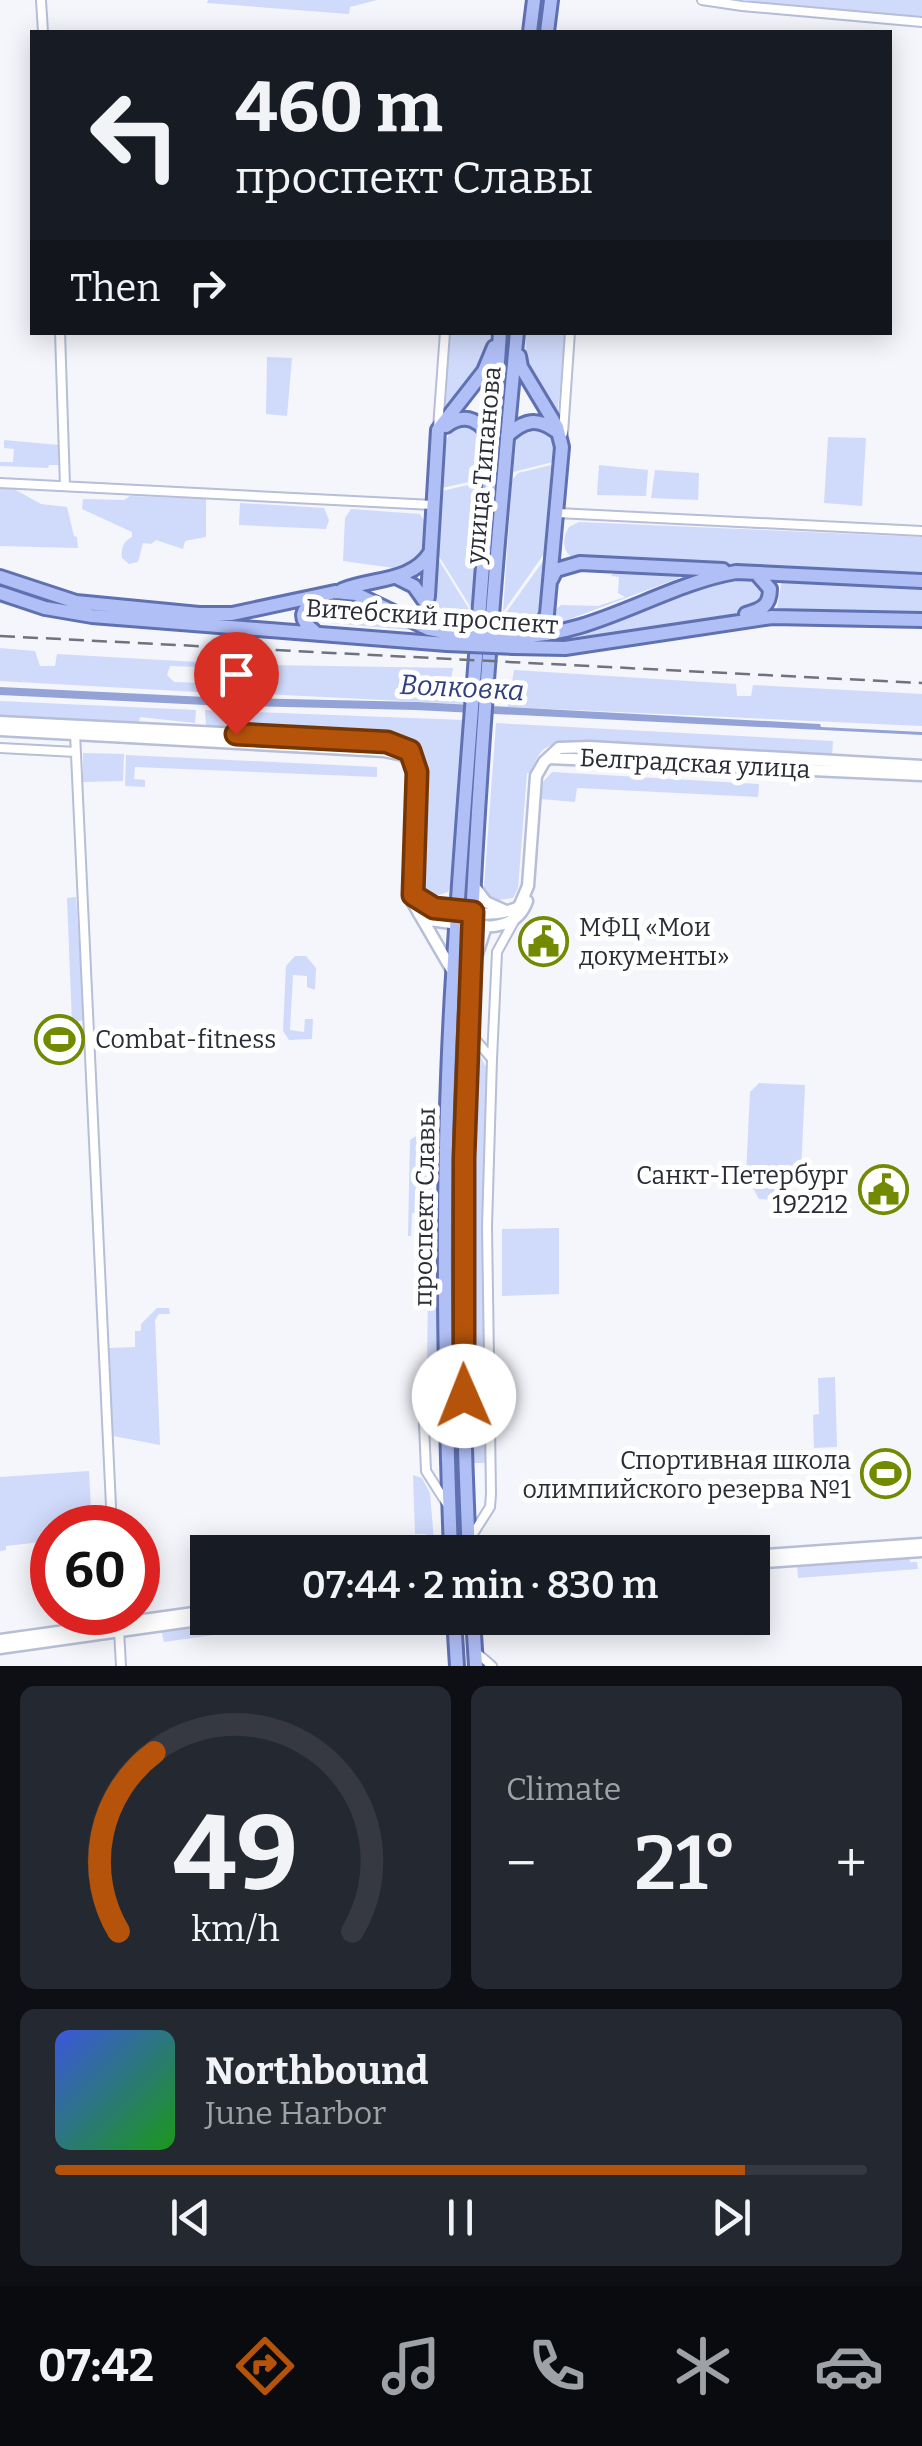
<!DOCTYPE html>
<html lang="en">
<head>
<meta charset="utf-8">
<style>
	body { margin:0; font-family:Bitter,serif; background:#242831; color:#f1f3f6; height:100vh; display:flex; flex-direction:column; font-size:38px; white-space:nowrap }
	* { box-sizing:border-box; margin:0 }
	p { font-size:32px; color:#9ea1a6 }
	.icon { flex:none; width:55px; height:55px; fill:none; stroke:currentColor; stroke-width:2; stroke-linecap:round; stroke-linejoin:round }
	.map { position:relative; height:1666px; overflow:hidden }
	.sheet { display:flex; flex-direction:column; gap:20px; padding:20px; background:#0d0f14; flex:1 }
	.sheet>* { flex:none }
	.top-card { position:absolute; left:30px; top:30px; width:862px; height:305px; border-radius:0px; box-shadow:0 5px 25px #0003; background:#171b24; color:#f1f3f6; overflow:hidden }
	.speed { position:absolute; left:30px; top:1505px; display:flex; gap:20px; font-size:50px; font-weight:700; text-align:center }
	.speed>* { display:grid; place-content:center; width:130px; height:130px; border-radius:50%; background:#171b24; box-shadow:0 5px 25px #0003; line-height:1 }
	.speed .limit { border:15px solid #d22; background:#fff; color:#111 }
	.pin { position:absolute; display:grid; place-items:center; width:85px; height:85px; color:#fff; margin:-102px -42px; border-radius:50% 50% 50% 0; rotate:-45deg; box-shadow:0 0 10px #0007 }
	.pin .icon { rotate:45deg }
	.me { position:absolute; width:110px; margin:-55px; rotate:359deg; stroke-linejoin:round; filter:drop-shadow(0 0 8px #0008) }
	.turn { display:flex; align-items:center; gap:35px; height:210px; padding:0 40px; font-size:45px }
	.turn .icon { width:130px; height:130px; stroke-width:2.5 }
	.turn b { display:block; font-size:70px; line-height:85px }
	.then { display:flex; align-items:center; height:95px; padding:0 40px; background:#0003; gap:20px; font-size:38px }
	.big { font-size:75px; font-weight:600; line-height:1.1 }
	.sheet .card { flex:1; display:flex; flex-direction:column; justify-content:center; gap:15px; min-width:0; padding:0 35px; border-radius:15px; background:#242831 }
	.sheet .dial { align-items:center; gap:0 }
	.dial svg { height:260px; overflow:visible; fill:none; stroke:#363941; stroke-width:7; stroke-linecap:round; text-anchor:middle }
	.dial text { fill:#f1f3f6; stroke:none }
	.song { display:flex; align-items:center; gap:30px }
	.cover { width:120px; height:120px; border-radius:15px; background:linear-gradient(135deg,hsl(230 70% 55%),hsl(120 70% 35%)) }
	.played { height:10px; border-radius:5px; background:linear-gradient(90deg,#b45309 85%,#363941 85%) }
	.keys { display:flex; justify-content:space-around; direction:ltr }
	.heat { display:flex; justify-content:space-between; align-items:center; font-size:55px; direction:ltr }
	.sheet .tiles { flex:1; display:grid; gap:20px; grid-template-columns:1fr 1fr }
	.card:last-child { grid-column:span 2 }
	.trip { position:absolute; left:190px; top:1535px; width:580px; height:100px; border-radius:0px; background:#171b24; box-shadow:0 5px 25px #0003; font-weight:600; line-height:100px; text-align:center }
	.tab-bar { display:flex; height:160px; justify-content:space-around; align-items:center; background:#090b0e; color:#9ea1a6 }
	.tab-bar .icon { width:70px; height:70px }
	.tab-bar .on { color:#b45309 }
	.tab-bar b { font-size:45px; color:#f1f3f6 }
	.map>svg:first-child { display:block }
	.green { fill:#d0dafa }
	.water { fill:#94a3d7 }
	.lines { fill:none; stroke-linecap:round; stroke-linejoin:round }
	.minor-casing { stroke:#b6bed8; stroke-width:12 }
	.tertiary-casing { stroke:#b6bed8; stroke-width:15 }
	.primary-casing { stroke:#6071b1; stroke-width:18 }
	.minor { stroke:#fff; stroke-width:8 }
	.tertiary { stroke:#fff; stroke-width:10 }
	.primary { stroke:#b1bff7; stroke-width:12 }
	.rail { stroke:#70737b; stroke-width:2.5; stroke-dasharray:15 8; stroke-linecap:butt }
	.primary-bridge-casing { stroke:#6071b1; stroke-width:18; stroke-linecap:butt }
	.primary-bridge { stroke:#b1bff7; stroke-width:12 }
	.route-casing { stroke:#753606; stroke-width:25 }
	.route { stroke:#b45309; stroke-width:18 }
	.labels { text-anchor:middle; stroke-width:10; stroke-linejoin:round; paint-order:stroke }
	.street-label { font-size:25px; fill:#2a2d37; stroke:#fff }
	.poi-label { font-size:25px; fill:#2a2d37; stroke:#fff; text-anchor:start }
	.water-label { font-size:28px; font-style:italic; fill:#313f7d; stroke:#fff }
</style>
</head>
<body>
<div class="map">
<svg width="922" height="1666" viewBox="0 0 922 1666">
	<rect width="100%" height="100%" fill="#f4f6fc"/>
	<path class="green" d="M208,0H377L350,7L349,14L207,3Z
		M720,0H922V17Z
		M450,333H491L487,357L445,412Z
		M525,333H566L557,417L527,368Z
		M267,357L292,358L287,416L266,414Z
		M469,424L482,434V479L442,488C443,464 437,428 469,424Z
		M539,426L553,441V462L513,472L517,435L527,427Z
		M828,437L866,438L862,506L824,503Z
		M4,440L59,445L58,465H49L48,468L0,466V462H13L14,449L4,448Z
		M551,465L546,551L503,612L512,480L518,473Z
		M599,465L648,470L646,496L597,495Z
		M655,470L699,473L698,500L651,498Z
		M481,482L473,611L437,553L442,491Z
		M0,489H14L41,504L67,507L74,536L77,537L78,548L0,546Z
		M130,496L206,499V537L185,541L183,549L156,540L151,544L143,543L138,562L129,564L122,558C121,549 123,541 132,537V532L82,509L83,499L124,500Z
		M240,503L324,508L329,520L326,529L239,525Z
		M351,509L420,514L426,524L423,557L401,569L343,561L345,518Z
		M579,522L922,537V574L572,557C561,550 563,536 569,527Z
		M437,557L472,614L471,623L447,620L445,624L436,618L433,608Z
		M546,557L541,619L532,628H524V624L502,623L503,617Z
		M614,572L679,575V578L554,625L555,610L561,605L598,606L625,597L618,593L619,577L611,576Z
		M729,578L757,579L764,585V601L745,612L607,634L530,642L694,586Z
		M782,580L922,587V614L777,609Z
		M347,600L375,607L411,630L307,621L314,606Z
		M0,648L35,651L40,666H55L57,654L197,662V667L170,666L167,675L174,682L199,683L198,692L0,681Z
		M208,664L453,668L450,686L463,696L464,704L205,691L206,685H216V669L209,668Z
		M514,670L736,684L737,696H751L753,685L922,694V726L508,707Z
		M0,701L196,710L195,723L140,717L139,722L121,723L0,718Z
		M205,710L464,720L452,883L448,892L429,898L420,888L426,770C423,746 410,739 387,734L206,726Z
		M496,723L833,741L832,755L563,742C543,745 536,754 532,773H527L518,888L513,898L498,900L488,896L484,887Z
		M83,753L124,754L123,781L83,782Z
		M126,755L377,767V777L135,767L134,779L145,780V787L125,786Z
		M552,772L759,784L758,797L577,788L575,802L541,799L543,782Z
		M76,897L84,1020L72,1023L67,898Z
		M295,956H306L316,968L315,990L307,987V976L293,975L290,1030L304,1032L305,1019H313L312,1039L289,1040L283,1031L286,966Z
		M479,1054L487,1069L483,1260L486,1463H474L472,1328L476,1056Z
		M759,1083L805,1085L801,1173L783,1200L759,1199L746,1175L750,1092Z
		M419,1134L433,1135L431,1232L427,1234L425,1213H412L411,1236H408L410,1140Z
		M559,1228V1294L502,1296V1229Z
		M428,1277H437V1353L427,1376Z
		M157,1308H169L170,1314H159L155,1320L160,1445L113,1436L109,1348L135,1347V1331H141V1324Z
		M835,1377L837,1447L814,1448L813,1415L819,1414L818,1378Z
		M89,1471L92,1527L52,1528V1547L45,1548L41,1542L6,1546V1550L0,1551V1477Z
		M413,1475L422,1478L430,1493L434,1541H427L426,1534H415Z
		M909,1556L910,1562H917L918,1569L798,1578L797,1564Z
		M244,1618H333L164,1642L161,1629Z"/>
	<path class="water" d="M0,687L206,697L418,702L820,724L821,727L922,732V735L415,710L205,705L0,695Z"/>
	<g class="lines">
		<defs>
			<path id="minor" d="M41,0L43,32
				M702,0L742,6L922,22
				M60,332L65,486
				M438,428L445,332
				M563,433L570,332
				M0,483L433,505
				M557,513L922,531
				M75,733L112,1528
				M0,748L76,752
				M469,1032L492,1059L487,1226L491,1494L490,1507L471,1537
				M492,1059L497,952L514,921
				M445,1354L432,1373L424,1394V1424L426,1471L449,1507
				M118,1612L121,1666
				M477,1653L492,1666"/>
			<path id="tertiary" d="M0,722L381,741C396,743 412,747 417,763L413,903L453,972
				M0,730L384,751L403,755L414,767
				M549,758L922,775
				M474,886L486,902L506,911
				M413,895C434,913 494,920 519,907L528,886L536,776L544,762L559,748L589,747L922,766
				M419,914L429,920C462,923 513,941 527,901
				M472,970L486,926
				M752,1556L922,1544
				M752,1563L922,1551
				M0,1640L208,1611
				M0,1648L212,1618"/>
			<path id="primary" d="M530,32L534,0
				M547,32L551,0
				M519,356L521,367L557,427L562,447L547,614L541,627L532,636
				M446,426C466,411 482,421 493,442
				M507,436C524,420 537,417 556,431
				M0,577L76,602L199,614H232L335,592L356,594L429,629L448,633
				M396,577L414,586L426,603
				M551,580L556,570L580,563L723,570
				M342,590C372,578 412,582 430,553
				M0,593L45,608L92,616L447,644
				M746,614C761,610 770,606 770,589L757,574
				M422,626L428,596L438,430L484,371L494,347
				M314,631C297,618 301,609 318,599
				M514,636C592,638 661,585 736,572L922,581
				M514,647L565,648L772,617L922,620
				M451,1552C444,1360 441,1168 453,976C466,761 486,547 500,332
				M469,1552C449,1146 478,737 517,332
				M454,1618L457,1666
				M473,1618L476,1666"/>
		</defs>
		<use href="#minor" class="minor-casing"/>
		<use href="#tertiary" class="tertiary-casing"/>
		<use href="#primary" class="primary-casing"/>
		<use href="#minor" class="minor"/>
		<use href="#tertiary" class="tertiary"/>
		<use href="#primary" class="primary"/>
		<path class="rail" d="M0,636L922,683"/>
		<defs>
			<path id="primary-bridge" d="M448,633L514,636
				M447,644L514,647"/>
		</defs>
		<use href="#primary-bridge" class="primary-bridge-casing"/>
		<use href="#primary-bridge" class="primary-bridge"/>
	</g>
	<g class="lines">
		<defs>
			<path id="route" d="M236,734L387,742L410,751L417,772L413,895L434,908L473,912L464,1158V1396"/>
		</defs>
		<use href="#route" class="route-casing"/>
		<use href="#route" class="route"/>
	</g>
	<defs>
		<symbol id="civic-ring" viewBox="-11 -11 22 22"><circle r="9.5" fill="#fff" stroke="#718a00" stroke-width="1.5"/><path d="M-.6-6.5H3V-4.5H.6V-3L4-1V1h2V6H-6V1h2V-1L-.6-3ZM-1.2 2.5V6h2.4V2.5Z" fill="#718a00"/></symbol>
		<symbol id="stadium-ring" viewBox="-11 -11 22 22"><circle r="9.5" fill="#fff" stroke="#718a00" stroke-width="1.5"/><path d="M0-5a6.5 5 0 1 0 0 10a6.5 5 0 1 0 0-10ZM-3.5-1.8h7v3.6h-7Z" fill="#718a00"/></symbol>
	</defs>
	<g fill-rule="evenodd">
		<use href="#civic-ring" x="516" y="914" width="55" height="55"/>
		<use href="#stadium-ring" x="32" y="1012" width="55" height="55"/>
		<use href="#civic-ring" x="856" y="1162" width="55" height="55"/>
		<use href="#stadium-ring" x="858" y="1446" width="55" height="55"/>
	</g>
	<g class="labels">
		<g class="street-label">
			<text transform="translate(483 465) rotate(-85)" y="9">улица Типанова</text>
			<text transform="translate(432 616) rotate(4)" y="9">Витебский проспект</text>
			<text transform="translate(695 763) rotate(3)" y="9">Белградская улица</text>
			<text transform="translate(424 1207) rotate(-89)" y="9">проспект Славы</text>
		</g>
		<g class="poi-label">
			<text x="579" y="936">МФЦ «Мои<tspan x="579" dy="29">документы»</tspan></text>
			<text x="95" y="1048">Combat-fitness</text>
			<text x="848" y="1184" text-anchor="end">Санкт-Петербург<tspan x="848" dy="29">192212</tspan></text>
			<text x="851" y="1469" text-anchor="end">Спортивная школа<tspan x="851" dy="29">олимпийского резерва №1</tspan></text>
		</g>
		<g class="water-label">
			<text transform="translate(462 687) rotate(3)" y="10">Волковка</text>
		</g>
	</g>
</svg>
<div class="speed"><div class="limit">60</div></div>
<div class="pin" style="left:236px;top:734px;background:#d93025"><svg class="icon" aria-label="arrive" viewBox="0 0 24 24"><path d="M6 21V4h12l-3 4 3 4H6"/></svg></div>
<svg class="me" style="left:464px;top:1396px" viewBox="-20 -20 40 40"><circle r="19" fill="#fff"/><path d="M0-13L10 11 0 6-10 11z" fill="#b45309"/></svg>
<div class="trip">07:44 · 2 min · 830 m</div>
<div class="top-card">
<div class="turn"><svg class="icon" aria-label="left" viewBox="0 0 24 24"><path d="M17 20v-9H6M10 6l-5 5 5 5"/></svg><div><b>460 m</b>проспект Славы</div></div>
<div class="then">Then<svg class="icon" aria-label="right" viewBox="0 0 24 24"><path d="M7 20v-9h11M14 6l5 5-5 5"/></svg></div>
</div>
</div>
<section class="sheet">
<div class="tiles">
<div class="card dial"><svg viewBox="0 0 100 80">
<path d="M14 69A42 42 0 1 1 86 69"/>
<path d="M14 69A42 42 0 0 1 25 14" stroke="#b45309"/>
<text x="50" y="56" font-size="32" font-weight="700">49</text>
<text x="50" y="72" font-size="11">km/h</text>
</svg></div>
<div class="card"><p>Climate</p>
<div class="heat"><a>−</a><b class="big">21°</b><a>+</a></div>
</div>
<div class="card">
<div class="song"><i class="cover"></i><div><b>Northbound</b><p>June Harbor</p></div></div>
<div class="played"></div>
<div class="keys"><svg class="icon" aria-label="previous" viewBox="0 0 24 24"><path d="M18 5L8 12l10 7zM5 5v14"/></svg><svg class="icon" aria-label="pause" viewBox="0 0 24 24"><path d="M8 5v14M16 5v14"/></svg><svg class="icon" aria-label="next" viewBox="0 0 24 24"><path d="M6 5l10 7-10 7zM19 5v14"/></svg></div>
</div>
</div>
</section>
<nav class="tab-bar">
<b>07:42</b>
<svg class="icon on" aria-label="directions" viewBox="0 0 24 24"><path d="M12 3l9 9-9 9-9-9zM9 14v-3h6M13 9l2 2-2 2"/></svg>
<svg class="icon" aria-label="music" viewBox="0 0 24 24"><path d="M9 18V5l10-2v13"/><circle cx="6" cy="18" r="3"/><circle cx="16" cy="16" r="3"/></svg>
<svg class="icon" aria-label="phone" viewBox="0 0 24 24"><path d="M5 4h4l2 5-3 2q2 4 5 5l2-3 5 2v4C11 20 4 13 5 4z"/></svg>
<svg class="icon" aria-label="climate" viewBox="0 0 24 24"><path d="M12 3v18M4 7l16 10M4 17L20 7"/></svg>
<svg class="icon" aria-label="car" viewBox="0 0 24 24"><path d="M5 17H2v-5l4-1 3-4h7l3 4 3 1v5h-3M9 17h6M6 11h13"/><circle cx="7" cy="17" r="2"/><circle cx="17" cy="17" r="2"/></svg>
</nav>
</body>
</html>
